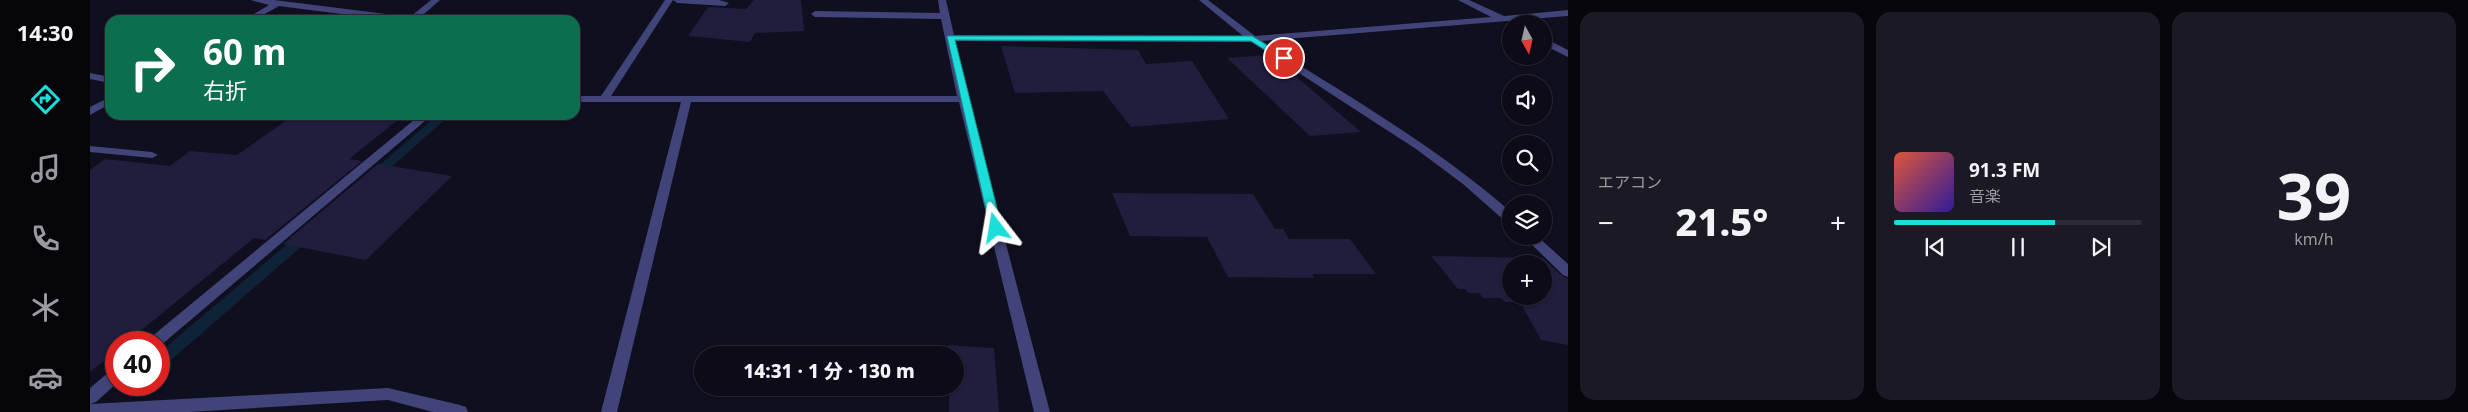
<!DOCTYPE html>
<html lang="ja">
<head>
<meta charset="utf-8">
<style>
	body { margin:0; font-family:"Noto Sans","Noto Sans JP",sans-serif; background:#1a1924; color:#f1f3f6; height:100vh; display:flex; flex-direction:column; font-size:19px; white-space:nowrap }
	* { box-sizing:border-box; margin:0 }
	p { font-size:16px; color:#9a9ba1 }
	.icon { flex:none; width:28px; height:28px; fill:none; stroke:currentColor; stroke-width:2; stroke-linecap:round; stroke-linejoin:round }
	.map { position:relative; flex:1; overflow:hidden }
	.panel { display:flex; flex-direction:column; gap:12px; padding:12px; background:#07060d; width:900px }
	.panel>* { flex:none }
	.hud { position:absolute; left:15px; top:15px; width:475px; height:105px; border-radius:15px; box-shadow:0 1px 4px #0004,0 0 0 1px #2c2b36; background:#0b6e4f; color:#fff; overflow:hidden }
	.needle { width:32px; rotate:172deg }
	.buttons { position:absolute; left:1412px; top:15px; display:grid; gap:10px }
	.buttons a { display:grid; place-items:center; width:50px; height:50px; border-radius:50%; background:#0c0b17; box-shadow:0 1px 4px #0004,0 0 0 1px #2c2b36; font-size:25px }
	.speed { position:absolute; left:15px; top:331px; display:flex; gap:10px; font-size:25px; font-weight:700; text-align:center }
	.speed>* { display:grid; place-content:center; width:65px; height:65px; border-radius:50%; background:#0c0b17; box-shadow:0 1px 4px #0004,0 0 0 1px #2c2b36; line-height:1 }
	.speed .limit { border:8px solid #d22; background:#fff; color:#111 }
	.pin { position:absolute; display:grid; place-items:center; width:42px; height:42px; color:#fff; margin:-21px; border:2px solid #fff; border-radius:50%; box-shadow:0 1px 5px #0007 }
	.me { position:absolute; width:55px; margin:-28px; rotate:346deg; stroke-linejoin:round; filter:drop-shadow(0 0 4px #0008) }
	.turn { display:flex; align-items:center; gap:18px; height:105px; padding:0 15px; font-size:22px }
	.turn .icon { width:65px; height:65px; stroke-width:2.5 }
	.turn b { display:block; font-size:35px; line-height:42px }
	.big { font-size:38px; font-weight:800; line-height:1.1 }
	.panel .card { flex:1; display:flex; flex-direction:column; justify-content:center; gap:8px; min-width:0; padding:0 18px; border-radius:15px; background:#1a1924 }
	.panel .dial { align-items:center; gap:0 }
	.dial b { font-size:65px; line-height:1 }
	.song { display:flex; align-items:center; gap:15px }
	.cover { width:60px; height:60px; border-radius:8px; background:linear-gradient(135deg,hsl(10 70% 55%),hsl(250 70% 35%)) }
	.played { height:5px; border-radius:2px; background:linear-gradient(90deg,#1bddd9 65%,#2c2b36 65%) }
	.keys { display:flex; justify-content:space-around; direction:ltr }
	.heat { display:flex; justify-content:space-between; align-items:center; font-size:28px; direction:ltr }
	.panel .tiles { flex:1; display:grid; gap:12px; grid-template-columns:repeat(3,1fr) }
	.trip { position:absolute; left:604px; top:346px; width:270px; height:50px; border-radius:25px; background:#0c0b17; box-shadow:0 1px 4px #0004,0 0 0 1px #2c2b36; font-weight:800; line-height:50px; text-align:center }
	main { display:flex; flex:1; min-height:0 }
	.tabs { display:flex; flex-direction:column; width:90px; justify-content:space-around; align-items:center; background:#050409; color:#9a9ba1 }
	.tabs .icon { width:35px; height:35px }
	.tabs .selected { color:#1bddd9 }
	.tabs b { font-size:22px; color:#f1f3f6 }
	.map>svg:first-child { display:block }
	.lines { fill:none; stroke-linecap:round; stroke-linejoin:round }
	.stream { fill:#0f2338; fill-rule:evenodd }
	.building { fill:#201d3d; fill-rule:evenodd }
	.minor { fill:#404478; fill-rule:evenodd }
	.route { fill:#1bddd9; stroke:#12908d }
</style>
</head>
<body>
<main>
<nav class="tabs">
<b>14:30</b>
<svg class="icon selected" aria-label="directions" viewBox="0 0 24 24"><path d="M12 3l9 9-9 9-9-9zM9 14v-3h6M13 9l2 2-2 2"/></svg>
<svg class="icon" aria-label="music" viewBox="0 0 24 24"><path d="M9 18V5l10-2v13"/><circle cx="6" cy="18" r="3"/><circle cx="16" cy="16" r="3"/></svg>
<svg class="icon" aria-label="phone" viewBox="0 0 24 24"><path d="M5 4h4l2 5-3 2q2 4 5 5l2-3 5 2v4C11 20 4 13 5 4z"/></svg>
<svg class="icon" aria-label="climate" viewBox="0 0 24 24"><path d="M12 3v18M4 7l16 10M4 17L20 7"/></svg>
<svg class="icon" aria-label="car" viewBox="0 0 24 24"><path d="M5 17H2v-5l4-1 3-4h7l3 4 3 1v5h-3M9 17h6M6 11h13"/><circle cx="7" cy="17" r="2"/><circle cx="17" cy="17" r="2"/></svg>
</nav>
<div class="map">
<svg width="1478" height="412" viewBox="0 0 1478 412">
	<rect width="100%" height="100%" fill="#100f1f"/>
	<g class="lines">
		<path class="stream" d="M348,115H360L289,178H281L279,175L281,172Z
			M215,232L222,236L220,239L74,366L69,368V353L210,233Z"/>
	</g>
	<path class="building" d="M664,0H711L714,31L665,33L660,42L598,36L618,7L656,9Z
		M911,46L1048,50L1056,64L1102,61L1139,119L1041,127L1013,91L925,93Z
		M1178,55L1194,66L1271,132L1220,136L1137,58Z
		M204,115H314L259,159L272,161L175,240L164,238L37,342H26V351L0,372V170L15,159L80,166L100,151L147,155Z
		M288,164L362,176L276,260L193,244Z
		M1022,193L1163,194L1185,229H1193L1199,239H1260L1286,274H1222L1224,278L1138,277L1117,237L1040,236Z
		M1341,256L1453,258L1472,276L1478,279V345L1451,340L1430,302H1415L1411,298H1393L1389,293H1378L1375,289H1368ZM1421,264H1454V296H1421Z
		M858,345L904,348L909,412H859V388H865V355H858Z"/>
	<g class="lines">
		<path class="minor" d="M160,0H184L320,17L341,0H350L327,20H298L189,6L164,20H154L179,5Z
			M575,0H629L639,3L635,6L587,3L583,0L521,96H867L851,19L725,17L721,14L725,11L850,13L848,0H856L864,35L1153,36L1109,0H1118L1165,36L1401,17L1368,0H1379L1414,16L1478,10V16L1172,41C1257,96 1345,145 1421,212V223L1416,222L1373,184L1326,149L1161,42L865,41L878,99L960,412H944L869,102H601L527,412H511L591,102H485V96H511Z
			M1454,38L1478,50V57L1454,45Z
			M0,73L20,77V83L0,79Z
			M20,97V104L0,115V107Z
			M330,115H342L70,346L69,347V342H58L60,338Z
			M0,146L62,152L68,155L62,158L0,152Z
			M1433,236H1447L1478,264V277L1473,275Z
			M26,369V384L6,402L0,404V388L20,371Z
			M298,388L370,405L376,407L378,412H343L298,400L99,412H0V404Z"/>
	</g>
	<path class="route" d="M857,36H1162L1198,58L1191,60L1161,41L865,40L912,228L906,232L900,228Z"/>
</svg>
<div class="buttons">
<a><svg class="needle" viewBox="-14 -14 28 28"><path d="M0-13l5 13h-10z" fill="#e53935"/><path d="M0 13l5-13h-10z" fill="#9a9ba1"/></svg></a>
<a><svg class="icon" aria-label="sound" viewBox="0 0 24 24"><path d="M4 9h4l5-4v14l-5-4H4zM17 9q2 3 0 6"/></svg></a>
<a><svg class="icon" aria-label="search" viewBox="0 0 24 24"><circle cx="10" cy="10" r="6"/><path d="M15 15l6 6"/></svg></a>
<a><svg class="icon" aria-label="layers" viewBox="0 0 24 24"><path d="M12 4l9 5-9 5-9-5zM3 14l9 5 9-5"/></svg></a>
<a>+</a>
</div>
<div class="speed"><div class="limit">40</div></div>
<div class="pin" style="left:1194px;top:58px;background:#d93025"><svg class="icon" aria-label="arrive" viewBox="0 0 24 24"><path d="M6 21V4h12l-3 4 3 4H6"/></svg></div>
<svg class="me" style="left:906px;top:228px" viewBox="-20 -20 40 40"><path d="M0-17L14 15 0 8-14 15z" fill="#1bddd9" stroke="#fff" stroke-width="4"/></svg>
<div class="trip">14:31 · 1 分 · 130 m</div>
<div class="hud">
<div class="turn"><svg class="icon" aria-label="right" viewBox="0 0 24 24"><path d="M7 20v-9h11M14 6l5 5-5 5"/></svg><div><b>60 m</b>右折</div></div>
</div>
</div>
<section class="panel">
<div class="tiles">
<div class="card"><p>エアコン</p>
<div class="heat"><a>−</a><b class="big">21.5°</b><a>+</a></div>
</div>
<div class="card">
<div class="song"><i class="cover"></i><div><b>91.3 FM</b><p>音楽</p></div></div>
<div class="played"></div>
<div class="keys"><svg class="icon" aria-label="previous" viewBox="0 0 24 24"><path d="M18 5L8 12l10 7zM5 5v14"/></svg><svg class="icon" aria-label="pause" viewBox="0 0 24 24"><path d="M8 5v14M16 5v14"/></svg><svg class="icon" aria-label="next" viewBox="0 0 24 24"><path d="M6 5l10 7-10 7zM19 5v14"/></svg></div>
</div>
<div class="card dial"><b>39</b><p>km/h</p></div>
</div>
</section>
</main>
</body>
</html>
